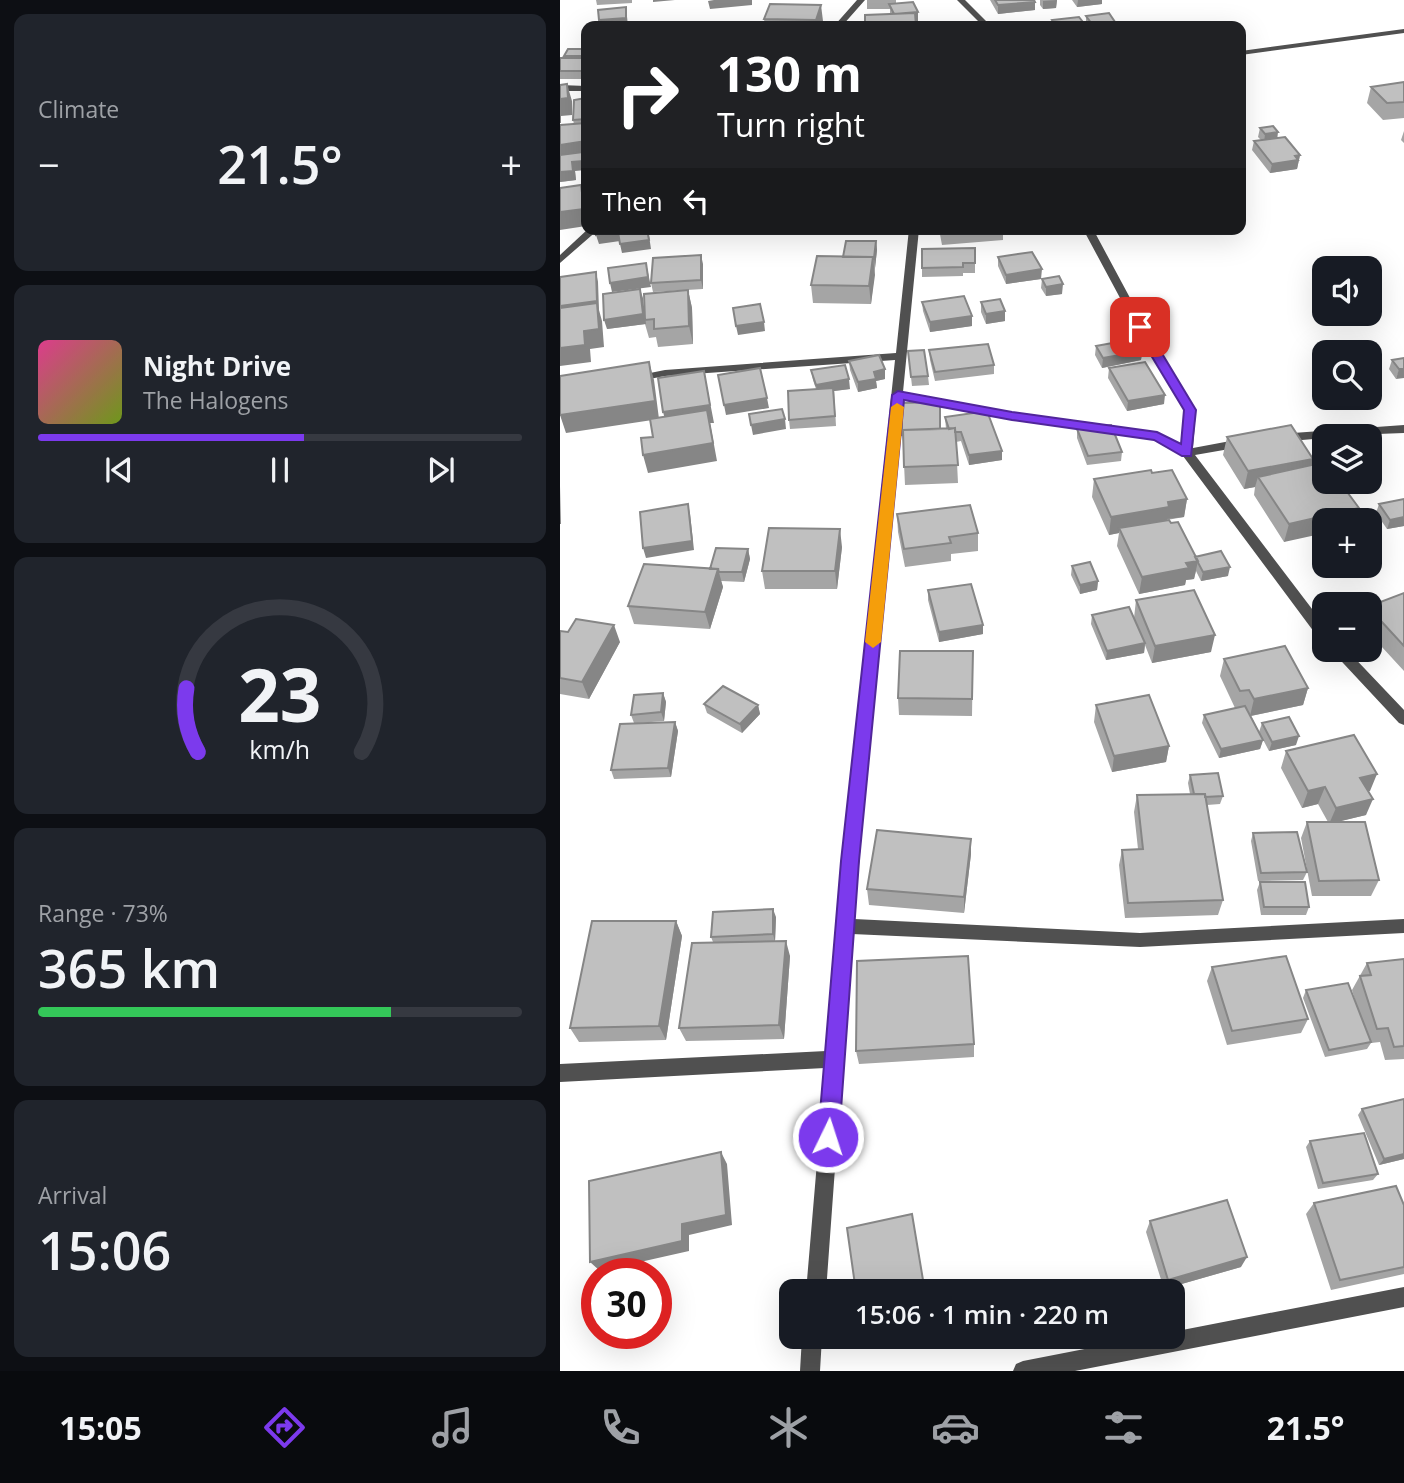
<!DOCTYPE html>
<html lang="en">
<head>
<meta charset="utf-8">
<style>
	body { margin:0; font-family:"Open Sans",sans-serif; background:#20242c; color:#f1f3f6; height:100vh; display:flex; flex-direction:column; font-size:26px; white-space:nowrap }
	* { box-sizing:border-box; margin:0 }
	p { font-size:23px; color:#9ea1a6 }
	.icon { flex:none; width:38px; height:38px; fill:none; stroke:currentColor; stroke-width:2; stroke-linecap:round; stroke-linejoin:round }
	.map { position:relative; flex:1; overflow:hidden }
	.drawer { display:flex; flex-direction:column; gap:14px; padding:14px; background:#0d0f14; width:560px }
	.drawer>* { flex:none }
	.top-card { position:absolute; left:21px; top:21px; width:665px; height:214px; border-radius:14px; box-shadow:0 7px 28px #0002; background:#202124; color:#fff; overflow:hidden }
	.controls { position:absolute; left:752px; top:256px; display:grid; gap:14px }
	.controls a { display:grid; place-items:center; width:70px; height:70px; border-radius:14px; background:#171b24; box-shadow:0 7px 28px #0002; font-size:35px }
	.speed { position:absolute; left:21px; top:1258px; display:flex; gap:14px; font-size:35px; font-weight:700; text-align:center }
	.speed>* { display:grid; place-content:center; width:91px; height:91px; border-radius:50%; background:#171b24; box-shadow:0 7px 28px #0002; line-height:1 }
	.speed .limit { border:10px solid #d22; background:#fff; color:#111 }
	.pin { position:absolute; display:grid; place-items:center; width:60px; height:60px; color:#fff; margin:-30px; border-radius:14px; box-shadow:0 4px 10px #0006 }
	.me { position:absolute; width:77px; margin:-38px; rotate:4deg; stroke-linejoin:round; filter:drop-shadow(0 0 5px #0008) }
	.turn { display:flex; align-items:center; gap:24px; height:147px; padding:0 21px; font-size:32px }
	.turn .icon { width:91px; height:91px; stroke-width:2.5 }
	.turn b { display:block; font-size:49px; line-height:60px }
	.then { display:flex; align-items:center; height:66px; padding:0 21px; background:#0003; gap:14px; font-size:26px }
	.big { font-size:52px; font-weight:600; line-height:1.1 }
	.drawer .widget { flex:1; display:flex; flex-direction:column; justify-content:center; gap:10px; min-width:0; padding:0 24px; border-radius:14px; background:#20242c }
	.drawer .dial { align-items:center; gap:0 }
	.dial svg { height:182px; overflow:visible; fill:none; stroke:#363941; stroke-width:7; stroke-linecap:round; text-anchor:middle }
	.dial text { fill:#f1f3f6; stroke:none }
	.song { display:flex; align-items:center; gap:21px }
	.cover { width:84px; height:84px; border-radius:10px; background:linear-gradient(135deg,hsl(330 70% 55%),hsl(80 70% 35%)) }
	.played { height:7px; border-radius:4px; background:linear-gradient(90deg,#7c3aed 55%,#363941 55%) }
	.keys { display:flex; justify-content:space-around; direction:ltr }
	.heat { display:flex; justify-content:space-between; align-items:center; font-size:38px; direction:ltr }
	.charge { height:10px; border-radius:5px; background:linear-gradient(90deg,#34c759 73%,#363941 0) }
	.trip { position:absolute; left:219px; top:1279px; width:406px; height:70px; border-radius:14px; background:#171b24; box-shadow:0 7px 28px #0002; font-weight:600; line-height:70px; text-align:center }
	.menu { display:flex; height:112px; justify-content:space-around; align-items:center; background:#090b0e; color:#9ea1a6 }
	.menu .icon { width:49px; height:49px }
	.menu .selected { color:#7c3aed }
	.menu b { font-size:32px; color:#f1f3f6 }
	main { display:flex; flex:1; min-height:0 }
	.map>svg:first-child { display:block }
	.lines { fill:none; stroke-linecap:round; stroke-linejoin:round }
	.service { fill:#505050; fill-rule:evenodd }
	.minor { fill:#505050; fill-rule:evenodd }
	.wall { fill:#a5a5a5 }
	.shaded-wall { fill:#868686 }
	.building { fill:#c0c0c0; stroke:#868686; stroke-width:2 }
	.route { fill:#7c3aed; stroke:#51269a; stroke-width:2 }
	.slow { fill:#f59e0b }
</style>
</head>
<body>
<main>
<section class="drawer">
<div class="widget"><p>Climate</p>
<div class="heat"><a>−</a><b class="big">21.5°</b><a>+</a></div>
</div>
<div class="widget">
<div class="song"><i class="cover"></i><div><b>Night Drive</b><p>The Halogens</p></div></div>
<div class="played"></div>
<div class="keys"><svg class="icon" aria-label="previous" viewBox="0 0 24 24"><path d="M18 5L8 12l10 7zM5 5v14"/></svg><svg class="icon" aria-label="pause" viewBox="0 0 24 24"><path d="M8 5v14M16 5v14"/></svg><svg class="icon" aria-label="next" viewBox="0 0 24 24"><path d="M6 5l10 7-10 7zM19 5v14"/></svg></div>
</div>
<div class="widget dial"><svg viewBox="0 0 100 80">
<path d="M14 69A42 42 0 1 1 86 69"/>
<path d="M14 69A42 42 0 0 1 9 41" stroke="#7c3aed"/>
<text x="50" y="56" font-size="32" font-weight="700">23</text>
<text x="50" y="72" font-size="11">km/h</text>
</svg></div>
<div class="widget"><p>Range · 73%</p><b class="big">365 km</b><div class="charge"></div></div>
<div class="widget"><p>Arrival</p><b class="big">15:06</b></div>
</section>
<div class="map">
<svg width="844" height="1371" viewBox="0 0 844 1371">
	<rect width="100%" height="100%" fill="#fff"/>
	<g class="lines">
		<path class="service" d="M844,1287V1307L515,1371H453L456,1364L463,1361L586,1337H612V1332Z"/>
		<path class="minor" d="M297,0H305L282,26H274Z
			M397,0H405L431,26H423Z
			M844,29V33L681,55V51Z
			M0,85L26,86V91H0Z
			M28,229H39L0,263V255Z
			M349,229H359L343,392L452,412L597,432L622,445L624,410L588,350L523,229H533L598,350L636,410L633,448L681,439L687,443L681,447L635,455L765,626V641L760,640L623,456L594,439L452,420L342,399L294,919L580,933L844,919V933L580,947L292,934L266,1292H246L265,1068L0,1082V1064L266,1051L282,861L335,360L105,376L74,382L68,379L70,377L105,370L336,353Z
			M844,425V433L765,436V438L719,442L713,438L719,434Z
			M770,649H786L844,710V725L839,723Z
			M242,1337H262L260,1371H240Z"/>
	</g>
	<path class="wall" d="M36,0H72V3L37,5Z
		M307,0H336V4L358,21L330,14V9H307Z
		M430,0H474L475,10L438,14Z
		M480,0H497L496,8L483,9L480,5Z
		M512,0H542V4L517,7Z
		M210,4L263,21L261,26H205L204,19Z
		M526,16L555,22V26H527L526,25Z
		M26,49V79H0V59L5,58L4,56Z
		M844,82V118L823,120L807,103L811,87Z
		M26,98V159L15,171L16,180L0,182V125L14,124L13,120Z
		M700,128L717,138L740,155L737,169L710,173L692,150L694,141L701,140L698,137Z
		M844,131V143L841,140Z
		M379,229H443V240L382,245Z
		M316,241L317,250L311,304L253,303L251,285L283,257Z
		M415,248V273H403V276L362,277V268Z
		M438,257L481,279L446,284L438,266Z
		M143,264V289L93,292L91,283Z
		M482,279L502,294L486,296L481,288Z
		M80,289L84,314L128,290L132,308L133,344L98,347L96,337L89,338L85,324L47,329Z
		M362,302L412,326L370,332L363,311Z
		M421,302L445,321L426,324L421,312Z
		M536,346L581,360L542,368L535,355Z
		M369,350L434,365V374L375,381L370,360Z
		M348,351L368,376L369,385L352,386Z
		M844,358L836,379L829,369L832,360Z
		M289,361L325,379L316,381L317,388L298,392L290,370Z
		M549,368L604,404L567,411L548,378Z
		M251,370L290,389L274,391L276,426L230,429L229,420L256,389L253,380Z
		M385,417L442,460L409,465L401,441L396,442L398,483L345,485L343,443L342,434L386,429Z
		M517,429L562,452L561,461L527,465L517,438Z
		M667,437L753,459L752,465L799,508L795,520H765L724,542L694,495L695,487L684,489L663,455Z
		M592,473L627,499L624,517L607,520L635,557L668,576L641,581L636,571L634,579L626,580L625,585L579,594L557,546L559,533L549,535L532,497L534,479Z
		M844,499V526L827,529L816,513L819,504Z
		M337,514L418,533V551L391,554V561L345,567L338,532Z
		M282,547L277,589H205L202,571Z
		M188,549L190,559L184,582L161,581L163,587L150,629L74,624L68,606L150,569Z
		M512,566L538,581L537,590L520,594L511,575Z
		M368,590L423,634L379,642L368,600Z
		M844,593V671L810,634V606Z
		M576,600L651,652L592,663L585,645L584,653L546,660L531,624L532,615L574,618Z
		M0,631L60,642L29,699L0,694Z
		M413,651L412,716L339,715L338,698Z
		M664,659L748,688L743,705L691,716L703,740L700,749L659,758L642,723L644,715L675,708L660,676Z
		M103,693L106,702L104,721L78,723L115,722L118,731L111,777L54,779L51,770L74,723L71,715Z
		M144,704L198,705L200,714L182,733L147,713Z
		M536,705L609,746L606,762L552,772L534,722Z
		M702,723L736,745L709,751L699,732Z
		M726,751L810,791H808L806,815L776,822L819,880L811,896H752L741,838L747,822H768L758,804L742,808L721,768Z
		M630,775L663,796L660,804L647,805L663,900L658,915L565,918L559,865L562,850L578,849L574,812L577,795L630,794L628,783Z
		M693,833L747,872L743,880L698,881L691,841Z
		M411,839V854L404,913L309,905L307,889Z
		M700,882L749,907L746,915H701L697,890Z
		M216,917L215,941L230,956L224,1039L126,1041L119,1028L153,942L151,937Z
		M116,921L122,936L106,1040L19,1042L10,1028Z
		M844,959V1059L825,1060L820,1042L811,1043L807,1049L765,1057L743,998L746,990L796,1003L792,990L807,963Z
		M652,967L748,1019L741,1033L667,1045L647,981Z
		M414,1044V1057L299,1064L296,1051Z
		M802,1109L844,1159L819,1165L798,1115Z
		M750,1141L818,1174L813,1180L758,1189L746,1147Z
		M754,1203L844,1205V1274L771,1290L746,1214Z
		M590,1221L681,1267L604,1289L586,1232Z"/>
	<path class="shaded-wall" d="M93,0H115L93,2Z
		M154,0H192V5L150,9L148,1Z
		M497,0L496,8L483,9V1Z
		M518,0H542V4L517,7Z
		M475,2V10L438,14V5Z
		M261,5L263,21L261,26H257L256,20Z
		M66,7L68,26H40L39,20Z
		M358,12V21L335,23L334,15Z
		M555,22V26H532V24Z
		M7,84L12,101V115L1,116V123H0V99Z
		M718,132L717,141L704,143L705,134Z
		M26,141V159H25L26,170L15,171L16,180L0,182V145Z
		M740,155L737,169L710,173L712,164L735,156Z
		M21,185L26,204V226L0,230V212Z
		M88,229L91,249L62,253L60,244Z
		M583,229H611V231L582,235Z
		M58,232L60,241L39,244L36,235Z
		M316,241L317,250L315,268L314,258Z
		M141,255L143,264V289L141,280Z
		M313,257L315,275L311,304L309,286Z
		M86,263L91,287L52,292L50,283Z
		M482,269L481,279L446,284V275Z
		M36,272L38,282L39,310L42,321L44,347L30,349L31,362L0,366V348L24,331L0,314V306Z
		M503,284L502,294L486,296V287Z
		M80,289L83,298L86,324L47,329L44,320Z
		M128,290L132,308L133,344L129,326Z
		M445,311V321L426,324V314Z
		M412,316V326L370,332V322Z
		M204,322L205,331L178,335L176,326Z
		M583,351L581,360L542,368L543,358Z
		M89,362L94,380L99,419L6,433L0,415Z
		M325,369V379L316,381L317,388L298,392V382L314,372Z
		M839,369H844V378L836,379Z
		M144,371L154,423H150L157,461L88,473L83,455L108,430L103,412Z
		M289,379L290,389L274,391L276,426L274,392L257,394L256,385Z
		M605,395L604,404L567,411L568,401Z
		M207,398L209,408L166,415L164,405Z
		M225,419L226,429L193,435L191,425Z
		M442,451V460L409,465V455Z
		M753,459L749,477H698L695,487L684,489L688,471Z
		M0,486L1,524H0Z
		M627,499L624,517L607,519L606,525L559,528V533L549,535L551,517L608,502Z
		M128,504L130,514L134,550L86,558L83,548Z
		M799,508L795,520H765V533L724,542L729,524Z
		M844,517V526L827,529L830,520Z
		M280,529L282,547L277,589L275,571Z
		M188,549L190,559L184,582L182,572Z
		M638,561L634,579L626,580L625,585L579,594L582,577L626,563Z
		M670,567L668,576L641,581L643,572Z
		M158,569L163,587L150,629L145,612Z
		M538,581L537,590L520,594V585Z
		M54,625L60,642L29,699L22,682Z
		M423,625V634L379,642V632Z
		M655,635L651,652L592,663L595,646Z
		M585,643L584,653L546,660L547,651Z
		M748,688L743,705L690,716L694,699Z
		M103,693L106,702L104,721L101,712Z
		M198,705L200,714L182,733L180,724Z
		M115,722L118,731L111,777L108,768Z
		M739,736L736,745L709,751L712,742Z
		M703,740L700,749L659,758L661,749Z
		M609,746L606,762L552,772L554,756Z
		M817,774L810,791L793,795L800,778Z
		M765,787L758,804L742,808L748,791Z
		M813,799L806,815L769,824L776,808Z
		M411,839V854L404,913V897Z
		M213,909L216,917L215,942L213,934Z
		M116,921L122,936L106,1040L99,1026Z
		M226,941L230,956L224,1039L219,1025Z
		M161,1152L167,1164L172,1225L129,1235V1251L40,1271L30,1262L122,1224Z
		M844,1154V1159L819,1165L824,1159Z
		M687,1257L681,1267L604,1289L608,1280Z"/>
	<path class="building" d="M435,0H474L475,2L438,5Z
		M353,2L358,12L334,14L329,4Z
		M210,4L261,5L256,20L204,19Z
		M66,7V18L39,20L38,10Z
		M355,13L356,26H305V15Z
		M549,13L555,22L532,24L526,16Z
		M519,17L526,26H496L492,20Z
		M488,22L491,26H464L463,25Z
		M287,24L301,26H286Z
		M8,49H26V56H4Z
		M0,58H26V71H0Z
		M844,82V102L827,103L811,87Z
		M7,84L8,98L0,99V85Z
		M26,98V119L13,120L14,100Z
		M26,123V141L0,145V125Z
		M713,126L718,132L705,134L700,128Z
		M725,137L740,155L735,156L738,160L712,164L694,141Z
		M23,152L24,161L12,162L13,171L0,172V155Z
		M21,185L24,209L0,212V188Z
		M36,229H87L89,240L60,244L58,232L36,235Z
		M286,241H316L314,258L313,257H283Z
		M415,248V263H403V267L362,268V249Z
		M472,252L482,269L446,275L438,257Z
		M141,255V280L91,283L93,258Z
		M257,256L313,257L309,286L251,285Z
		M86,263L88,277L50,283L48,268Z
		M36,272L37,301L0,306V277Z
		M499,276L503,284L486,287L482,279Z
		M80,289L83,314L44,320L43,294Z
		M128,290L129,326L94,329V319L85,320L84,294Z
		M404,296L412,316L370,322L362,302Z
		M440,299L445,311L426,314L421,302Z
		M37,303L39,329L24,331L25,345L0,348V308Z
		M200,304L204,322L176,326L173,308Z
		M574,339L583,351L543,358L536,346Z
		M428,344L434,365L375,372L369,350Z
		M364,350L368,376L351,377L348,351Z
		M319,355L325,369L314,372L316,379L298,382L289,361Z
		M844,358V369H839L832,360Z
		M89,362L95,401L0,415V376Z
		M585,362L605,395L568,401L549,368Z
		M285,365L289,379L256,385L251,370Z
		M200,368L207,398L164,405L158,375Z
		M144,371L150,405L103,412L98,378Z
		M273,388L275,416L229,420L228,391Z
		M380,402V429L343,430V433L342,434V403Z
		M222,409L225,419L191,425L189,414Z
		M147,410L153,443L83,455L81,438L93,437L90,419Z
		M427,411L442,451L409,455L401,432H395V428L389,429L385,417Z
		M551,425L562,452L528,456L517,429Z
		M731,425L753,459L688,471L667,437Z
		M395,428L398,465L344,467L343,430Z
		M765,462V481H779L799,508L729,524L698,477Z
		M591,470L592,473L612,470L627,499L608,502L609,507L551,517L534,479Z
		M844,499V517L830,520L819,504Z
		M128,504L132,541L83,548L80,512Z
		M410,505L418,533L389,537L391,543L344,549L337,514Z
		M609,520L611,523L618,522L638,561L626,563L629,568L582,577L559,528Z
		M209,528L280,529L275,571H202Z
		M156,548L188,549L182,572H159L158,569H150Z
		M661,551L670,567L643,572L635,557Z
		M530,562L538,581L520,585L512,566Z
		M84,564L158,569L145,612L68,606Z
		M411,584L423,625L379,632L368,590Z
		M634,590L655,635L595,646L576,600Z
		M844,593V646L810,609V606Z
		M569,607L585,643L547,651L532,615Z
		M16,619L54,625L22,682L0,678V631L8,632Z
		M725,646L748,688L694,699L689,690L680,691L664,659Z
		M340,651H413L412,699L338,698Z
		M163,686L198,705L180,724L144,704Z
		M103,693L101,712L71,715L74,695Z
		M589,695L609,746L554,756L536,705Z
		M685,706L703,740L661,749L644,715Z
		M729,717L739,736L712,742L702,723Z
		M115,722L108,768L51,770L60,724Z
		M794,735L817,774L800,778L813,799L776,808L765,787L748,791L726,751Z
		M658,773L663,796L645,797V794H634L630,775Z
		M645,794L663,900L568,903L562,850L583,849L577,795Z
		M747,822H805L819,880L759,881Z
		M317,830L411,839L404,897L307,889Z
		M737,832L747,872L701,873L693,833Z
		M700,882H745L749,907H704Z
		M213,909V934L151,937L153,912Z
		M32,921H116L99,1026L10,1028Z
		M226,941L219,1025L119,1028L132,943Z
		M408,956L414,1044L296,1051L297,961Z
		M726,956L748,1019L672,1031L652,967Z
		M844,959V1046L834,1047L828,1028L817,1029L800,976L811,975L807,963Z
		M788,983L811,1042L769,1050L746,990Z
		M844,1099V1154L824,1159L802,1109Z
		M804,1133L818,1174L763,1183L750,1141Z
		M161,1152L166,1215L122,1224V1241L30,1262L29,1181Z
		M836,1186L844,1205V1267L780,1280L754,1203Z
		M667,1200L687,1257L608,1280L590,1221Z
		M352,1214L365,1292H296L287,1228Z"/>
	<path class="route" d="M580,323L586,327L636,410L631,456H622L594,440L452,420L344,400L299,861L279,1137L276,1144L268,1147L261,1144L258,1137L281,861L332,395L338,391L452,412L597,432L621,444L624,410L574,327Z"/>
	<path class="slow" d="M337,403L344,407L321,642L313,648L305,642L331,407Z"/>
</svg>
<div class="controls">
<a><svg class="icon" aria-label="sound" viewBox="0 0 24 24"><path d="M4 9h4l5-4v14l-5-4H4zM17 9q2 3 0 6"/></svg></a>
<a><svg class="icon" aria-label="search" viewBox="0 0 24 24"><circle cx="10" cy="10" r="6"/><path d="M15 15l6 6"/></svg></a>
<a><svg class="icon" aria-label="layers" viewBox="0 0 24 24"><path d="M12 4l9 5-9 5-9-5zM3 14l9 5 9-5"/></svg></a>
<a>+</a>
<a>−</a>
</div>
<div class="speed"><div class="limit">30</div></div>
<div class="pin" style="left:580px;top:327px;background:#d93025"><svg class="icon" aria-label="arrive" viewBox="0 0 24 24"><path d="M6 21V4h12l-3 4 3 4H6"/></svg></div>
<svg class="me" style="left:268px;top:1137px" viewBox="-20 -20 40 40"><circle r="17" fill="#7c3aed" stroke="#fff" stroke-width="3"/><path d="M0-11L8 9 0 5-8 9z" fill="#fff"/></svg>
<div class="trip">15:06 · 1 min · 220 m</div>
<div class="top-card">
<div class="turn"><svg class="icon" aria-label="right" viewBox="0 0 24 24"><path d="M7 20v-9h11M14 6l5 5-5 5"/></svg><div><b>130 m</b>Turn right</div></div>
<div class="then">Then<svg class="icon" aria-label="left" viewBox="0 0 24 24"><path d="M17 20v-9H6M10 6l-5 5 5 5"/></svg></div>
</div>
</div>
</main>
<nav class="menu">
<b>15:05</b>
<svg class="icon selected" aria-label="directions" viewBox="0 0 24 24"><path d="M12 3l9 9-9 9-9-9zM9 14v-3h6M13 9l2 2-2 2"/></svg>
<svg class="icon" aria-label="music" viewBox="0 0 24 24"><path d="M9 18V5l10-2v13"/><circle cx="6" cy="18" r="3"/><circle cx="16" cy="16" r="3"/></svg>
<svg class="icon" aria-label="phone" viewBox="0 0 24 24"><path d="M5 4h4l2 5-3 2q2 4 5 5l2-3 5 2v4C11 20 4 13 5 4z"/></svg>
<svg class="icon" aria-label="climate" viewBox="0 0 24 24"><path d="M12 3v18M4 7l16 10M4 17L20 7"/></svg>
<svg class="icon" aria-label="car" viewBox="0 0 24 24"><path d="M5 17H2v-5l4-1 3-4h7l3 4 3 1v5h-3M9 17h6M6 11h13"/><circle cx="7" cy="17" r="2"/><circle cx="17" cy="17" r="2"/></svg>
<svg class="icon" aria-label="filters" viewBox="0 0 24 24"><path d="M4 7h16M4 17h16"/><circle cx="9" cy="7" r="2"/><circle cx="15" cy="17" r="2"/></svg>
<b>21.5°</b>
</nav>
</body>
</html>
